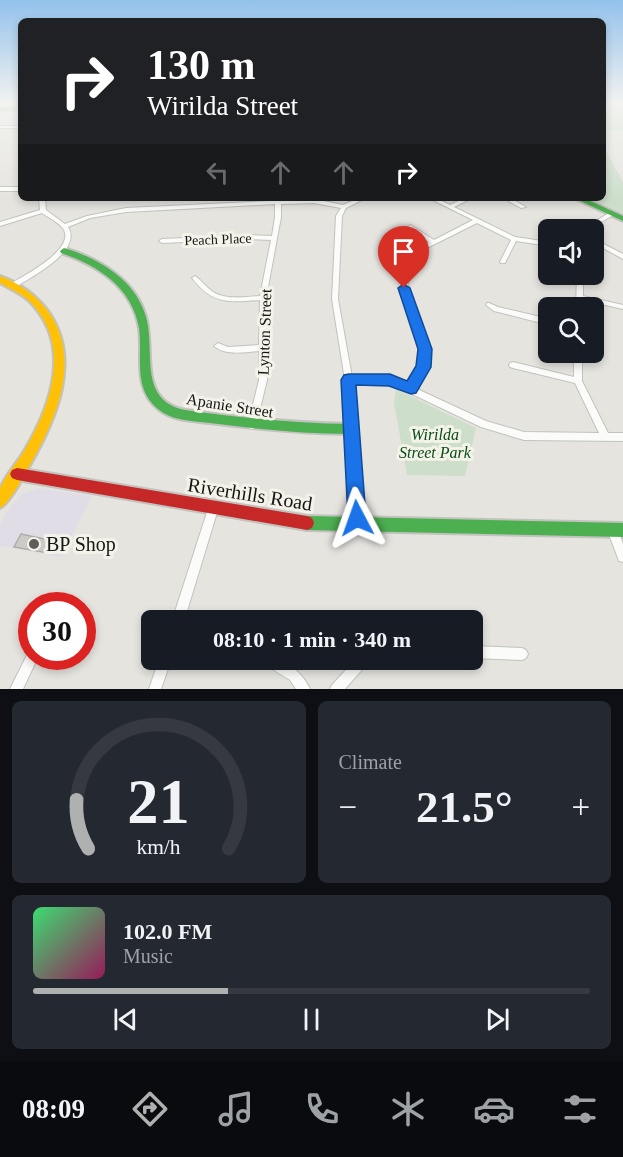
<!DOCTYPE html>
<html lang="en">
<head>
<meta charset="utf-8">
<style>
	body { margin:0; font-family:Georgia,serif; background:#242831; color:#f1f3f6; height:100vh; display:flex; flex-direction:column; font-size:22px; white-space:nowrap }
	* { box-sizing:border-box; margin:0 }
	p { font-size:20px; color:#9ea1a6 }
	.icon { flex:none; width:33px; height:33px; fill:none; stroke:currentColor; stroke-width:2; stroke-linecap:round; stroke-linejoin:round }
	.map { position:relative; height:689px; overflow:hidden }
	.details { display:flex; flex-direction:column; gap:12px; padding:12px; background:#0d0f14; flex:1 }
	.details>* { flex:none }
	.banner { position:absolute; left:18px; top:18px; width:588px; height:183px; border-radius:9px; box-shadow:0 3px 9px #0003; background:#202124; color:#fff; overflow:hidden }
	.fabs { position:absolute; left:538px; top:219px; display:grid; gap:12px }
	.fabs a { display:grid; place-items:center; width:66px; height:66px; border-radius:9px; background:#171b24; box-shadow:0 3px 9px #0003; font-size:30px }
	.speed { position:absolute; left:18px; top:592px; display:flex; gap:12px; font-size:30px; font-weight:700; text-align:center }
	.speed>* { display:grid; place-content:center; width:78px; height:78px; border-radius:50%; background:#171b24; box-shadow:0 3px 9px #0003; line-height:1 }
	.speed .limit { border:9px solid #d22; background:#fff; color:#111 }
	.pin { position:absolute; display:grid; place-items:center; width:51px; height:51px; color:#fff; margin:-62px -26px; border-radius:50% 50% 50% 0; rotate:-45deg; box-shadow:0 0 6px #0007 }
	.pin .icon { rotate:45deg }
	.me { position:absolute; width:66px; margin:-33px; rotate:356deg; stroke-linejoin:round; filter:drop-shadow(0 0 4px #0008) }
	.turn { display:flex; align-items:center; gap:21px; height:126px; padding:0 30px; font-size:27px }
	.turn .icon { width:78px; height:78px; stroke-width:2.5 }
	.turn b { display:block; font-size:42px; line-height:51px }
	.lanes { display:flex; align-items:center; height:57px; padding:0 30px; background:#0003; justify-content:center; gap:30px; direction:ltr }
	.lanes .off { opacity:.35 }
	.big { font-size:45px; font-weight:600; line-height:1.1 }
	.details .card { flex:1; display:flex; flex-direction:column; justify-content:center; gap:9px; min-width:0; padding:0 21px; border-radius:9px; background:#242831 }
	.details .dial { align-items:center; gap:0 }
	.dial svg { height:156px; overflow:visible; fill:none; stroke:#363941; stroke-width:7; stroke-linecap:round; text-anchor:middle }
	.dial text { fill:#f1f3f6; stroke:none }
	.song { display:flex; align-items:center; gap:18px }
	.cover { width:72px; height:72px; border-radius:9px; background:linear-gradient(135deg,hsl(140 70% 55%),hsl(330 70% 35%)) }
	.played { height:6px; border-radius:3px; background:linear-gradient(90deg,#afb0b0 35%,#363941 35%) }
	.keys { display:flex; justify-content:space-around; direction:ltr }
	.heat { display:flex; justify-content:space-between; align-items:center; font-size:33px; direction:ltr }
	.details .tiles { flex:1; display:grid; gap:12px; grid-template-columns:1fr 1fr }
	.card:last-child { grid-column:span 2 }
	.trip { position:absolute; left:141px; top:610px; width:342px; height:60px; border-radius:9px; background:#171b24; box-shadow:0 3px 9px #0003; font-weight:600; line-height:60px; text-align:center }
	.tabs { display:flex; height:96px; justify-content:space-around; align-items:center; background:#090b0e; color:#9ea1a6 }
	.tabs .icon { width:42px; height:42px }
	.tabs .selected { color:#afb0b0 }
	.tabs b { font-size:27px; color:#f1f3f6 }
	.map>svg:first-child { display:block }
	.commercial { fill:#e1dde7 }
	.green { fill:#cddecb }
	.building { fill:#cdcbc8; stroke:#adaca9; stroke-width:1.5 }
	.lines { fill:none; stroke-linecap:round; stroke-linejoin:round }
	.street-casing { stroke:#c2c2be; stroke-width:2 }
	.fast-casing { stroke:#c2c2be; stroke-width:4 }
	.slow-casing { stroke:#c2c2be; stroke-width:4 }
	.jam-casing { stroke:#c2c2be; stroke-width:4 }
	.street { fill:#fbfbfa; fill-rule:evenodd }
	.fast { fill:#4caf50; fill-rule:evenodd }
	.slow { fill:#ffc107; fill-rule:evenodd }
	.jam { fill:#c62828; fill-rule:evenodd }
	.route { fill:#1a73e8; stroke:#114b97; stroke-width:1.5 }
	.poi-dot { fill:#5e5e5a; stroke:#f4f3ea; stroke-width:2 }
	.labels { text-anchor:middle; stroke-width:6; stroke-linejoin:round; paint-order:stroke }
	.far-street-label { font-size:14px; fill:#161613; stroke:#f4f3ea }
	.street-label { font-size:16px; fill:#161613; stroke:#f4f3ea }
	.park-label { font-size:16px; font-style:italic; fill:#094c17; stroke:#f4f3ea }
	.near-street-label { font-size:20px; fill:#161613; stroke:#f4f3ea }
	.near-poi-label { font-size:20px; fill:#161613; stroke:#f4f3ea; text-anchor:start }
</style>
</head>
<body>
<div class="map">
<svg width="623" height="689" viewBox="0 0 623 689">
	<rect width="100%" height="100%" fill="#e5e4df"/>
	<path class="commercial" d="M38,488L92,496L61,557L0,546V524L11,506L22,494Z"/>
	<path class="green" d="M603,104H623V131L603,130Z
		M603,145L623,182V213L590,198H603Z
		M396,389L476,428L465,476L407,475L394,403Z"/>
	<path class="building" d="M21,534L54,541L48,553L14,547Z"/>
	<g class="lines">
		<defs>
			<path id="street" d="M0,126H21V128H0Z
				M0,187H21V191H0Z
				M39,198H45L46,210L65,224L87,216L126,208L314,199L343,205L359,198H366L346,208L342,216L338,299L352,377H390L409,385C412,380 416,375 419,369C427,348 408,312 403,291C401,282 400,273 400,263L417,249L429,242L407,227L410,225L412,226L434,240L473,220L429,198H436L450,205L465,198H472L454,207L515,237L549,242V246L516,241L505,263H501L500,262L511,240L477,223L421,251L406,264C407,273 407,282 410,291C415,313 434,346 427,368C425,375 419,382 415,388L486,421L524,432L599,433L575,383L513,368L510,367L509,365L510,363L513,362L574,377V352H582V381L608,433H623V441L524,440L481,427L389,383H353L362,525L361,529L357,530L353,529L352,525L345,380L332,299L336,216L341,208L314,203L281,204V217L266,298L267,380L256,425L255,428L252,429L249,428L248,425L259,380V351C244,352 226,356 214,346L218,343L228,347L259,345L260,300C228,302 213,305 192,278L195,276C201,280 206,287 213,292C226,300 245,297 260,296L271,240L248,239L162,243L159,241L162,239L248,235L272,236L275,217V204L126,212L90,218L68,227C83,251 32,276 16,287H12L11,285L12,283C25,275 74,250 64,230C60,223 49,218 42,213L0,226V222L40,210Z
				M503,198H510L526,207L521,208Z
				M611,212L614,214L613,215L588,230H580Z
				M594,239L623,254V259L594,243Z
				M577,274H583V296L623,305V309L583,300L582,308H576Z
				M487,303H489L498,307L549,319V325L494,311L486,305Z
				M214,501L217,503L219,506L184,621H172L209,506L211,503Z
				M612,524L616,525L623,544V562L619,561L607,529L608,525Z
				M472,646L522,648L526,650L528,654L526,658L522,660L472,658Z
				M32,651V657H38L23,689H10L28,653Z
				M159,660H171L161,689H149Z
				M262,660C267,660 272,659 277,660C290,662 305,677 310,689H296L290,680L264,664Z
				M355,660H369L367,664L345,689H330L332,685Z"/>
			<path id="fast" d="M21,105V109L0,111V107Z
				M574,198H584L623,216V221Z
				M64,248C98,258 136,280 146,317C156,351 137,400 185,410C240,418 295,423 351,424L355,425L357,429L355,433L351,434C304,434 257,429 210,423C193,421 172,421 158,409C132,388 143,356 139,328C132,287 97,265 61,253L60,251Z
				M307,516L623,523V537L307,530L302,528L300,523L302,518Z"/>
			<path id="slow" d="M0,276C19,283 36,295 48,311C83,360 56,420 29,467C23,477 10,503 0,508C0,502 0,495 0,489C2,480 19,460 24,451C51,406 72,346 31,303C23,294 10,289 0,283Z"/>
			<path id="jam" d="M17,468L307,516L312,518L314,523L312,528L307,530L17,480L12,478L10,474L12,470Z"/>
		</defs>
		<use href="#street" class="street-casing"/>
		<use href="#fast" class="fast-casing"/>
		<use href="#slow" class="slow-casing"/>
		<use href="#jam" class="jam-casing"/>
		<use href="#street" class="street"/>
		<use href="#fast" class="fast"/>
		<use href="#slow" class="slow"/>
		<use href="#jam" class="jam"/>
	</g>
	<linearGradient id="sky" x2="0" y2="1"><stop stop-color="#93c2ec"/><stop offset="0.52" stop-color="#f3f3f1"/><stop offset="1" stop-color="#f3f3f1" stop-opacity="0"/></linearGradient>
	<rect width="623" height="200" fill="url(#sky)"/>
	<path class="route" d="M404,284L410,288L432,349L431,367L416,393L411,394L389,386L356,385L366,518L363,524L357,527L350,524L348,518L341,380L344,375L349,374H390L407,381L416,366L418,349L398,288Z"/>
	<circle class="poi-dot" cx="34" cy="544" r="6"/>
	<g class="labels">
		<g class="far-street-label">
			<text transform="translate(218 239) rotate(-2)" y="5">Peach Place</text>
		</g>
		<g class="street-label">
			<text transform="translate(264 332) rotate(-88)" y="6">Lynton Street</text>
			<text transform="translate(230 405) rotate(9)" y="6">Apanie Street</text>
		</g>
		<g class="park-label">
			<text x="435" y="440">Wirilda<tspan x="435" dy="18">Street Park</tspan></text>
		</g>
		<g class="near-street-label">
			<text transform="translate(250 494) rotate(9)" y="7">Riverhills Road</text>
		</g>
		<g class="near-poi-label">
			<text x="46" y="551">BP Shop</text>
		</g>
	</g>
</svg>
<div class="fabs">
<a><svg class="icon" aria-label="sound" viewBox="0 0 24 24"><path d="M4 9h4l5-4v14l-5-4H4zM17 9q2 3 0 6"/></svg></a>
<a><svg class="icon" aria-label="search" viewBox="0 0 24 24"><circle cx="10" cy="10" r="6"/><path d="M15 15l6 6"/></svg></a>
</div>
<div class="speed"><div class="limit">30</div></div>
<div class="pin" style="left:404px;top:288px;background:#d93025"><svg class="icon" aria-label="arrive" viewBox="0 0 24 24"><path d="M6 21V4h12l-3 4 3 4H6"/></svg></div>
<svg class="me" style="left:357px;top:518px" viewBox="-20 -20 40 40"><path d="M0-17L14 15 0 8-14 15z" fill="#1a73e8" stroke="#fff" stroke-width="4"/></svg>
<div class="trip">08:10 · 1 min · 340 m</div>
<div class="banner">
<div class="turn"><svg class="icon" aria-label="right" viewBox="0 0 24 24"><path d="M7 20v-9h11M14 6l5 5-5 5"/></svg><div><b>130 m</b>Wirilda Street</div></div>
<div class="lanes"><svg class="icon off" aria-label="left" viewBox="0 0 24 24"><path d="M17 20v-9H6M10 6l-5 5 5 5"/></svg><svg class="icon off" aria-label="ahead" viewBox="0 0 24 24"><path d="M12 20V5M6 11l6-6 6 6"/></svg><svg class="icon off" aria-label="ahead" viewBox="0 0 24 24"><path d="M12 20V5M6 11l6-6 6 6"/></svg><svg class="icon" aria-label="right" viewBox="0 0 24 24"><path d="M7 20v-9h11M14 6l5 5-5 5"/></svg></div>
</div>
</div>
<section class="details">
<div class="tiles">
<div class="card dial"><svg viewBox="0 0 100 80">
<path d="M14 69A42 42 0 1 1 86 69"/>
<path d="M14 69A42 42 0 0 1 8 44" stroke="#afb0b0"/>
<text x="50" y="56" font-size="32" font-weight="700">21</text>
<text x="50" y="72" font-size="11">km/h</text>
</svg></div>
<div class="card"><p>Climate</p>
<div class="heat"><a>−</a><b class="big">21.5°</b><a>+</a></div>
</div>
<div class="card">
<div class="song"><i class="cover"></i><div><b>102.0 FM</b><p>Music</p></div></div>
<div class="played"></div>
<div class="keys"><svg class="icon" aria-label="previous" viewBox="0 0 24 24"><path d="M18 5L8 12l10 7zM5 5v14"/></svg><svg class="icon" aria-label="pause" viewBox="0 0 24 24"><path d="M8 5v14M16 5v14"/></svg><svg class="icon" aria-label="next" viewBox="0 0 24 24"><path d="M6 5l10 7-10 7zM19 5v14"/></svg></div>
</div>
</div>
</section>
<nav class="tabs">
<b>08:09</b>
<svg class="icon selected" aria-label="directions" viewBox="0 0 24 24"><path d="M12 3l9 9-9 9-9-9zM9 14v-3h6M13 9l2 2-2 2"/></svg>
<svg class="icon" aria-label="music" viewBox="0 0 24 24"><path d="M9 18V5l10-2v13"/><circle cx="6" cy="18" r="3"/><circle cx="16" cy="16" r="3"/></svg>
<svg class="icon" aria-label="phone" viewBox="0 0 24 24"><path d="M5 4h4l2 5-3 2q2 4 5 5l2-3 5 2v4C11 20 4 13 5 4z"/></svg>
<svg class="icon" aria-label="climate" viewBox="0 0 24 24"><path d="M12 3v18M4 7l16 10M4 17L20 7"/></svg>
<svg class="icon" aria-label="car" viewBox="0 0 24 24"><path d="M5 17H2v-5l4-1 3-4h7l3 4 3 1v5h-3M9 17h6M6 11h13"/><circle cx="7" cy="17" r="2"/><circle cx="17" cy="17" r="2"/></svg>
<svg class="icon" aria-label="filters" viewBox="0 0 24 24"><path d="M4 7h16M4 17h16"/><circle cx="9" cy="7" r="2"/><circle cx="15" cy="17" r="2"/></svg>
</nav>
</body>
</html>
